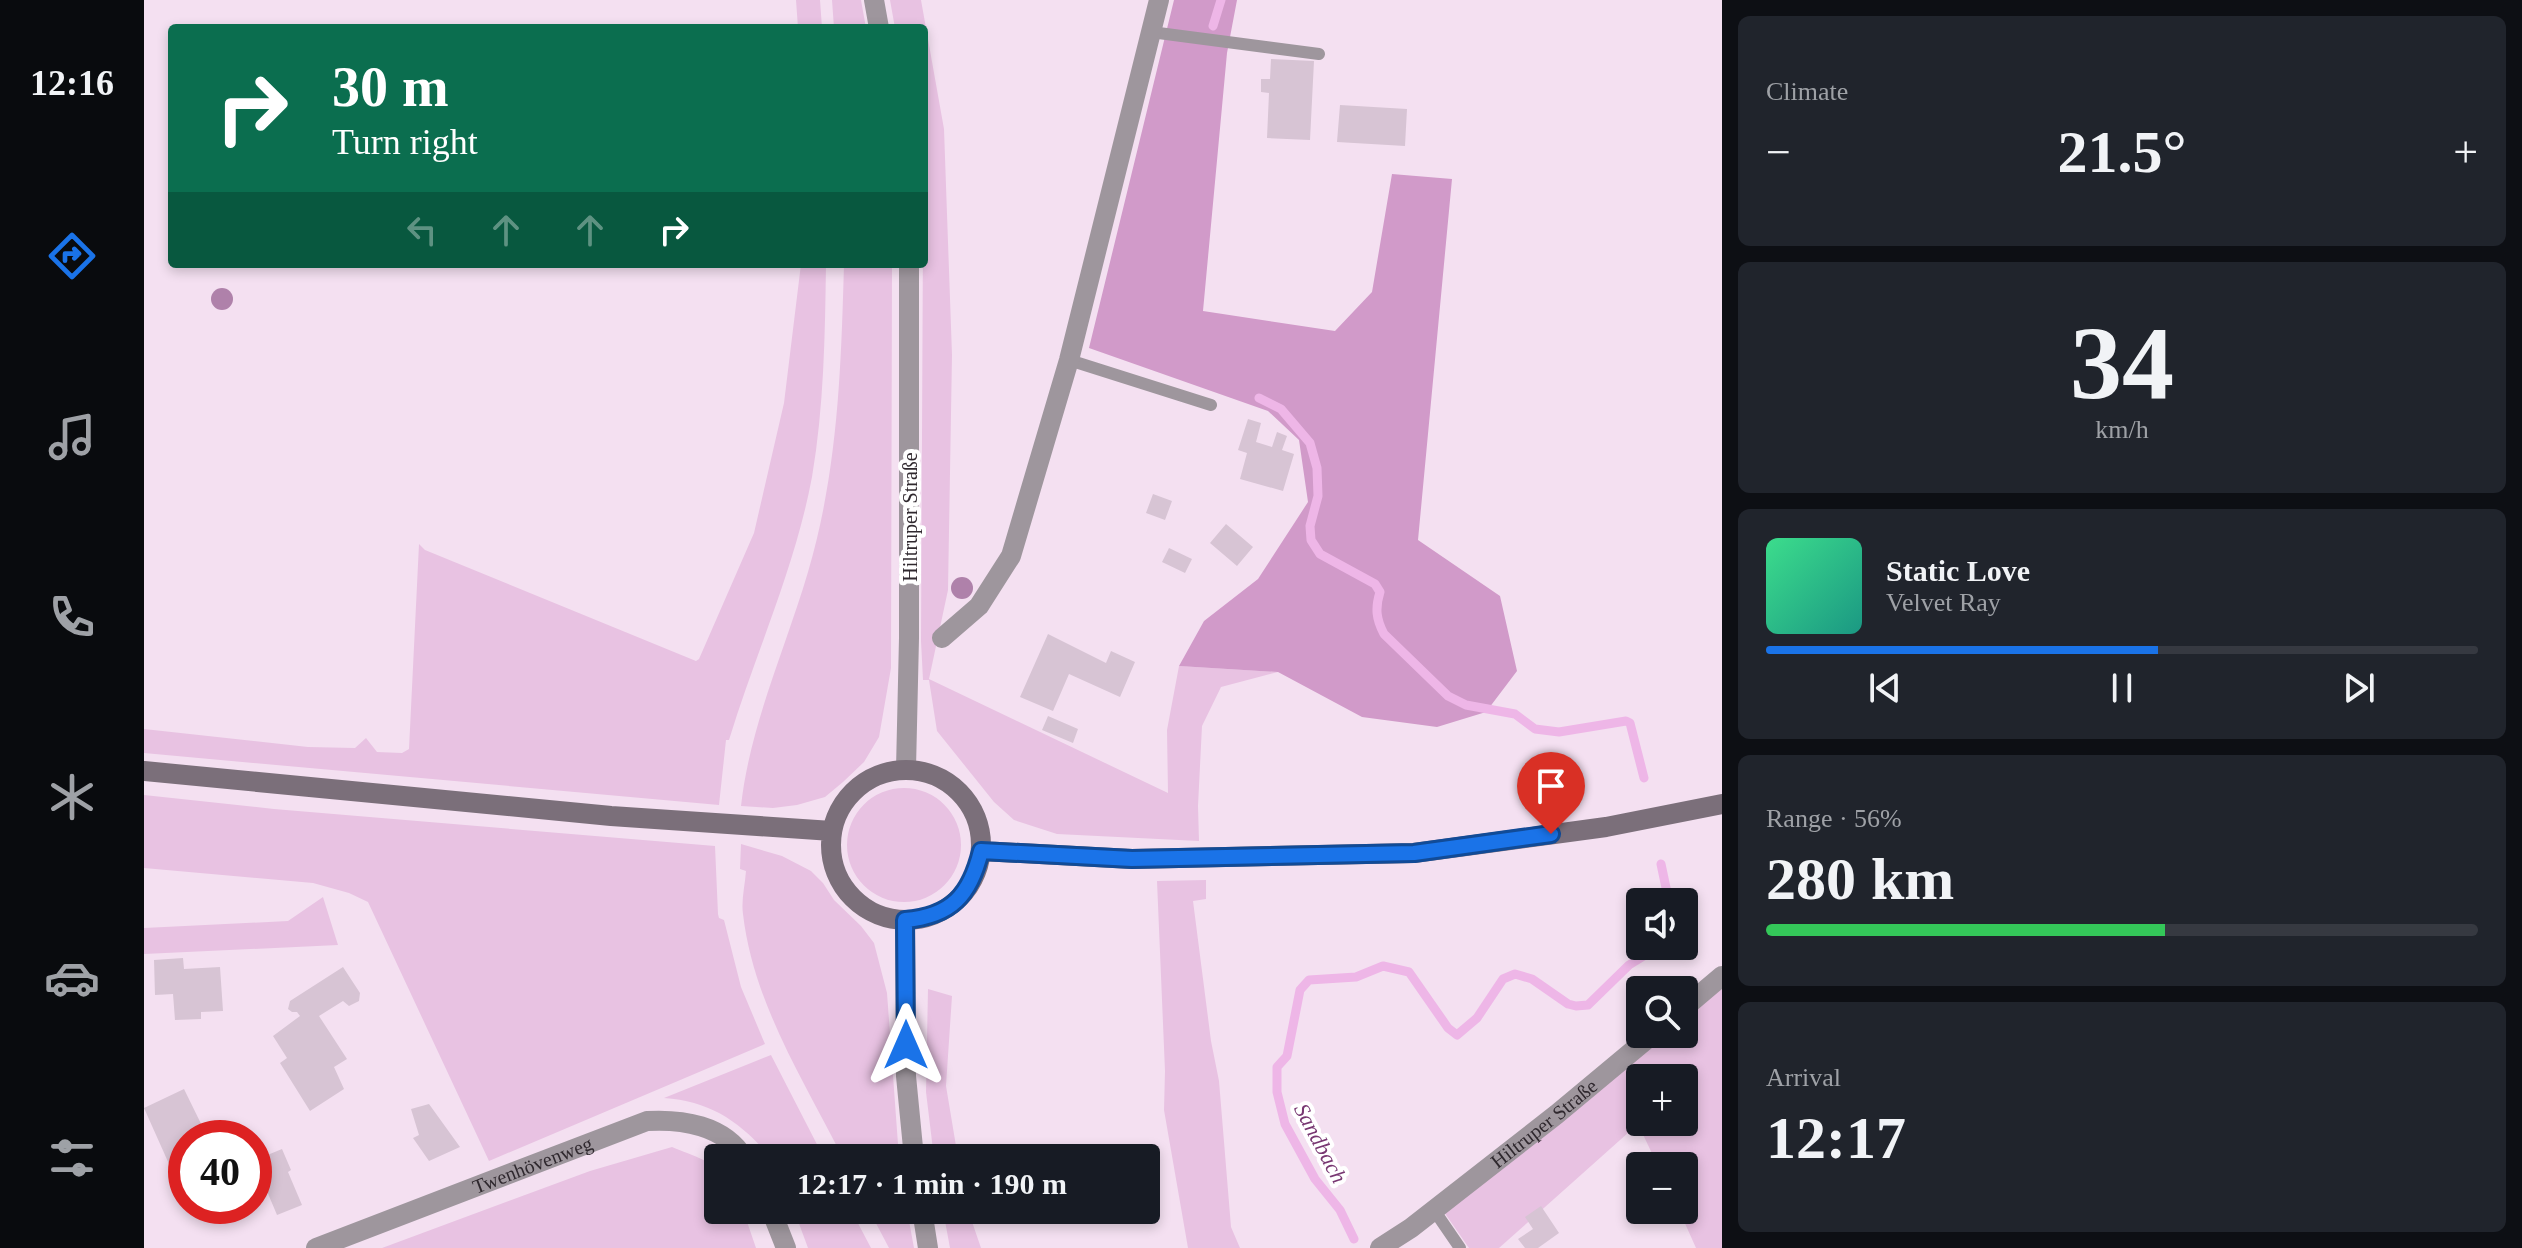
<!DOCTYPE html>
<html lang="en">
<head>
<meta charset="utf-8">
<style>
	body { margin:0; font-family:"Times New Roman",serif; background:#20242c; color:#f1f3f6; height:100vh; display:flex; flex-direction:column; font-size:30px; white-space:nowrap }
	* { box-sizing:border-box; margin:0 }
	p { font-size:26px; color:#9ea1a6 }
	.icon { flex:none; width:44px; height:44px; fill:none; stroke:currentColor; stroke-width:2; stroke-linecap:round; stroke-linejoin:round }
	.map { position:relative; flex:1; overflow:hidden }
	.panel { display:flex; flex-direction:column; gap:16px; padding:16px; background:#0d0f14; width:800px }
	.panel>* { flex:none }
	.guide { position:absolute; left:24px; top:24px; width:760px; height:244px; border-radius:8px; box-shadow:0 4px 12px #0003; background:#0b6e4f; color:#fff; overflow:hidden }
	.controls { position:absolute; left:1482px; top:888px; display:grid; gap:16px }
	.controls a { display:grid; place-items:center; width:72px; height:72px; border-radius:8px; background:#171b24; box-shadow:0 4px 12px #0003; font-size:40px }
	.speed { position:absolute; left:24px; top:1120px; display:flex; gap:16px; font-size:40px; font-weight:700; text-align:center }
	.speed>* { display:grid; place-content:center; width:104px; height:104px; border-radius:50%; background:#171b24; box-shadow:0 4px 12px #0003; line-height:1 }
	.speed .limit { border:12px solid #d22; background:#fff; color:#111 }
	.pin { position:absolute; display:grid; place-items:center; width:68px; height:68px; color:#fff; margin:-82px -34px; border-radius:50% 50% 50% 0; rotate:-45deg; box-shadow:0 0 8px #0007 }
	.pin .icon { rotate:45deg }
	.me { position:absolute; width:88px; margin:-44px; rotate:0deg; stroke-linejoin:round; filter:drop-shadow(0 0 6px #0008) }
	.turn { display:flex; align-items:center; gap:28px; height:168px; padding:0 32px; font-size:36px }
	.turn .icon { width:104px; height:104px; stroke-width:2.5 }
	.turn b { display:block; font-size:56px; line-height:68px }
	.lanes { display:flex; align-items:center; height:76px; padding:0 32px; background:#0003; justify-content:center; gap:40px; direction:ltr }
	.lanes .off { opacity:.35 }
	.big { font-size:60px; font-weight:700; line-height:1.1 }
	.panel .card { flex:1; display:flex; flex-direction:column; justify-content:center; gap:12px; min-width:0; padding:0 28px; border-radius:12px; background:#20242c }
	.panel .dial { align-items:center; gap:0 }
	.dial b { font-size:104px; line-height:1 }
	.song { display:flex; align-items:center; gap:24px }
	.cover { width:96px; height:96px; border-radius:12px; background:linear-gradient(135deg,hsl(150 70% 55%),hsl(170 70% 35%)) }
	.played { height:8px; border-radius:4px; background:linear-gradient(90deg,#1a73e8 55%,#363941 55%) }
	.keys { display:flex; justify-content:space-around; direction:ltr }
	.heat { display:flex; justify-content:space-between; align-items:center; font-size:44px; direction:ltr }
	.charge { height:12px; border-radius:6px; background:linear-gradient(90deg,#34c759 56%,#363941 0) }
	.trip { position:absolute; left:560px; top:1144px; width:456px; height:80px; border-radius:8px; background:#171b24; box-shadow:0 4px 12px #0003; font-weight:700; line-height:80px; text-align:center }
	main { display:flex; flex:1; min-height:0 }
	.dock { display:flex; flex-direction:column; width:144px; justify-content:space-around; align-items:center; background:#090b0e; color:#9ea1a6 }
	.dock .icon { width:56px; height:56px }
	.dock .selected { color:#1a73e8 }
	.dock b { font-size:36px; color:#f1f3f6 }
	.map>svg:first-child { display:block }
	.green { fill:#e8c2e2; fill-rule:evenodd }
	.forest { fill:#d19ac9 }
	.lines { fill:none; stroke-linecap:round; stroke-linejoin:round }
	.stream { stroke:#eeb6e7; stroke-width:9 }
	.building { fill:#d7c4d4 }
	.service { stroke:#9e969d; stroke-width:12 }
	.minor { stroke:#9e969d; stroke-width:20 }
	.tertiary { stroke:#9e969d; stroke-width:20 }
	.secondary { stroke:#7b6f7a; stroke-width:20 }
	.tree { fill:#af81aa }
	.route-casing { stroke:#114b97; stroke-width:20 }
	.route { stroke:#1a73e8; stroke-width:14 }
	.labels { text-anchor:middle; stroke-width:8; stroke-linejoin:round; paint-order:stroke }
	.street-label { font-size:20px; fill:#2f282e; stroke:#fff }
	.water-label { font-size:22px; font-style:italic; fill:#783772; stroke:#fff }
</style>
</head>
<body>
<main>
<nav class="dock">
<b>12:16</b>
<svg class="icon selected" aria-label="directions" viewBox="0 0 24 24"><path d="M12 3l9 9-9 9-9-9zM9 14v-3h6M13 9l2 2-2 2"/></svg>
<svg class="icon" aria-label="music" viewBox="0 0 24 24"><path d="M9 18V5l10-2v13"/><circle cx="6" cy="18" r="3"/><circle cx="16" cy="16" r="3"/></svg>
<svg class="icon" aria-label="phone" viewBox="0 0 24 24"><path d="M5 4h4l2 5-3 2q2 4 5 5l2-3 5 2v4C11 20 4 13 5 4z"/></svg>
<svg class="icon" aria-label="climate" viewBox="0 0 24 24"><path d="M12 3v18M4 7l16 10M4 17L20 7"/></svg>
<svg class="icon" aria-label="car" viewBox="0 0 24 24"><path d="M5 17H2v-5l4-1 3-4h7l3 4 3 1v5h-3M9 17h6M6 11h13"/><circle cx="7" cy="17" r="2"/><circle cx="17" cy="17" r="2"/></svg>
<svg class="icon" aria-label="filters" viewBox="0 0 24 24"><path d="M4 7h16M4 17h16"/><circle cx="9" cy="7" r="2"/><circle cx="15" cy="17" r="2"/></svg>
</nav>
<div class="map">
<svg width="1578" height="1248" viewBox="0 0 1578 1248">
	<rect width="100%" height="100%" fill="#f4e0f1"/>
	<path class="green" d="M652,0H676L678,28H654Z
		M688,0H717L722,28H690Z
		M746,0H777L800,129L808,355L804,590L785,679L1024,793L1023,730L1035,666L1134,672L1077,687L1058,726L1054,806L1055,841L913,834L870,820L850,802L793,731L785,680H779L777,641L780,28H751Z
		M657,264H682C681,335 680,407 668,477C651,568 612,652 585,740H582L575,805L0,753V729L164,747L211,748L222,738L233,752L258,753L265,749L275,544L281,550L552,661L555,659L610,533L640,403Z
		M700,264H748L747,668L735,737L720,762L699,782L681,797L653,805L629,808L597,806C606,725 641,650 664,572C694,470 697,370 700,264Z
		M703 845a57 57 0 1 1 114 0a57 57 0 1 1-114 0Z
		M0,795L130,809L571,846L574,914L575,918L580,920L597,987L621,1044L345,1161L224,902L205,893L169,883L0,868Z
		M597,844L638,856L667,871L679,883L690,900L717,926L730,943L743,993L755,1158H699C660,1081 609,1002 599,914C597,901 601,885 602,871L596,869Z
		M1062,880V899L1049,901L1067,1041L1075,1081L1087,1227L1096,1248H1044L1020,1110L1021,1071L1013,881Z
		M179,897L194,945L0,954V928L144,921Z
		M1578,988V1248H1552L1535,1210H1540V1166H1514L1494,1124L1355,1248H1325L1300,1212L1521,1034H1540V1019ZM1496,1078H1540V1122H1496Z
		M784,989L808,996L802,1086L814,1158H790L782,1092Z
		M627,1055L680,1158H627C598,1123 567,1101 520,1098Z
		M528,1147C574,1166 574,1159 574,1210H599L612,1248H238L446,1171Z
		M650,1210H707L727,1248H664Z
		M725,1210H763L770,1248H745Z
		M799,1210H824L837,1248H806Z"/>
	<path class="forest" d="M1030,0H1093L1083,53L1059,311L1191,331L1228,292L1248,174L1308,179L1274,540L1356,596L1373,671L1342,712L1293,727L1218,717L1134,672L1035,666L1060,621L1114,579L1164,502L1155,440L1124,411L945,348Z"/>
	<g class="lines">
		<path class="stream" d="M1069,26L1077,0
			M1115,398L1137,409L1166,443L1173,468L1174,496L1166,526L1167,540L1176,554L1231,584L1236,592C1231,608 1232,619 1240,634L1304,696L1322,705L1371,714L1391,729L1415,732L1482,721L1486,723L1500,778
			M1517,864L1525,902
			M1210,1239L1196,1210L1171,1179L1141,1124L1133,1092V1067L1143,1056L1156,990L1165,980L1212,977L1239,966L1265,972L1304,1028L1313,1035L1333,1018L1359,979L1371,974L1388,979L1424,1004L1432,1006L1444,1005L1485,965L1516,946"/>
	</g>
	<path class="building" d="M1127,59L1170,61L1166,140L1123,138L1125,93L1117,92V79H1126Z
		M1196,105L1263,109L1261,146L1193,142Z
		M1104,419L1117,423L1112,442L1128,447L1133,432L1143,436L1138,450L1150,454L1139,491L1096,479L1103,453L1094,450Z
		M1009,494L1028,501L1021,520L1002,513Z
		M1082,524L1109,547L1093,566L1066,543Z
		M1025,548L1048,559L1041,573L1018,562Z
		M904,634L962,663L967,651L991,662L976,697L925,674L909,711L876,697Z
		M904,716L934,729L929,743L898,730Z
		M39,958L40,969L76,967L79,1011L57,1012V1019L31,1020L29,994L11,995L10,960Z
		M199,967L216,993L215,1001L205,1006L199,1001L175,1016L203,1059L190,1067L200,1089L166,1111L136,1063L143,1058L129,1036L156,1016L153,1012H148L144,1009L146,1001Z
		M40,1089L64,1138H42V1156L25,1164L0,1108Z
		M285,1104L316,1147L285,1161L269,1138L275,1135L267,1109Z
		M138,1149L147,1170L144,1172L158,1205L133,1215L117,1177L128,1172L121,1156Z
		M1397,1206L1415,1233L1394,1248H1381L1374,1239L1389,1229L1381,1217Z"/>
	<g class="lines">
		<path class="service" d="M1007,32L1175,54
			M925,360L1067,405
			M1290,1210L1316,1248"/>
		<g class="minor">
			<path d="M798,638L835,606L867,556L925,360L1015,0"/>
			<path d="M1540,1008L1578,976"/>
			<path d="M627,1210L642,1248"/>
			<path id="s1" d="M172,1248L503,1121C538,1119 580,1125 600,1158"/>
			<path id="s2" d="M1236,1248L1267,1228L1413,1114L1509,1034"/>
		</g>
		<path class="tertiary" d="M730,0L735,28
			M762,769L765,638V264
			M761,920L762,1076L770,1158
			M778,1210L784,1248"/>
		<path class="secondary" d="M687 845a75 75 0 1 1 150 0a75 75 0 1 1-150 0Z
			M0,771L467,816L688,831
			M837,851L988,859L1270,853L1462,827L1578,804"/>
	</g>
	<g class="tree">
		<circle cx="78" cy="299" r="11"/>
		<circle cx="818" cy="588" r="11"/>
	</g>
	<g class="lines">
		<defs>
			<path id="route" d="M762,1045L761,920C808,916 826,895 837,851L988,859L1270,853L1407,834"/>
		</defs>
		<use href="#route" class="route-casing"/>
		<use href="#route" class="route"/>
	</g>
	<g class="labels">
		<g class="street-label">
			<text transform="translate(766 517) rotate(-90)" y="7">Hiltruper Straße</text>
			<text dy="7" stroke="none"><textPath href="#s2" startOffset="206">Hiltruper Straße</textPath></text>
			<text dy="7" stroke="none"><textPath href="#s1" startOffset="232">Twenhövenweg</textPath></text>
		</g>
		<g class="water-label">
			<text transform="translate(1177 1143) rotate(62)" y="8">Sandbach</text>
		</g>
	</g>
</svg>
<div class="controls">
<a><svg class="icon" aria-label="sound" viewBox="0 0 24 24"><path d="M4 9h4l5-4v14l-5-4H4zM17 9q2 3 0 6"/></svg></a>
<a><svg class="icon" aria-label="search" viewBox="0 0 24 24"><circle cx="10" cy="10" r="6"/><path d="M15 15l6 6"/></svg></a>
<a>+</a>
<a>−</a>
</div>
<div class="speed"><div class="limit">40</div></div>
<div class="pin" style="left:1407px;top:834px;background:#d93025"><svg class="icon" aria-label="arrive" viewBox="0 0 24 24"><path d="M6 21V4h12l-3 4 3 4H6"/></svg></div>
<svg class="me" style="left:762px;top:1045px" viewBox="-20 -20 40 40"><path d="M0-17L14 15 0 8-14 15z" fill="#1a73e8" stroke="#fff" stroke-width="4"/></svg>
<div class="trip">12:17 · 1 min · 190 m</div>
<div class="guide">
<div class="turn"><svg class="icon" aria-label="right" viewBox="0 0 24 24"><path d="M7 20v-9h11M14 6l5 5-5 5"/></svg><div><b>30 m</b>Turn right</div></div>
<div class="lanes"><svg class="icon off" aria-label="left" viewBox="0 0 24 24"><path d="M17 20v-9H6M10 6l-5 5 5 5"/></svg><svg class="icon off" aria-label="ahead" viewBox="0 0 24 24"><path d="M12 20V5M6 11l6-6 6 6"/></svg><svg class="icon off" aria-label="ahead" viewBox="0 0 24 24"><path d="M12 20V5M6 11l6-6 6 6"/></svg><svg class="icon" aria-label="right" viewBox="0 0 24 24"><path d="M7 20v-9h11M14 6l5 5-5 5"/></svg></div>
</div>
</div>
<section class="panel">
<div class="card"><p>Climate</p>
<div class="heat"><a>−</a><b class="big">21.5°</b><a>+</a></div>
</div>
<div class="card dial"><b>34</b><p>km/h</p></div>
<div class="card">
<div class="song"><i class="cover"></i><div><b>Static Love</b><p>Velvet Ray</p></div></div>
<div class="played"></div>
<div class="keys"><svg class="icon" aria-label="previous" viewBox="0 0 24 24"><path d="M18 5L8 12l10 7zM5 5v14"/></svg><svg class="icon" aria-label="pause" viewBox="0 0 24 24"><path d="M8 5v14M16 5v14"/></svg><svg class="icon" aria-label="next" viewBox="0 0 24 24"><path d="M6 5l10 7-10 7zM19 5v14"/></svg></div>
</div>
<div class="card"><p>Range · 56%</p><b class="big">280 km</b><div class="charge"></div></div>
<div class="card"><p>Arrival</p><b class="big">12:17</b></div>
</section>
</main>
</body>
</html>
